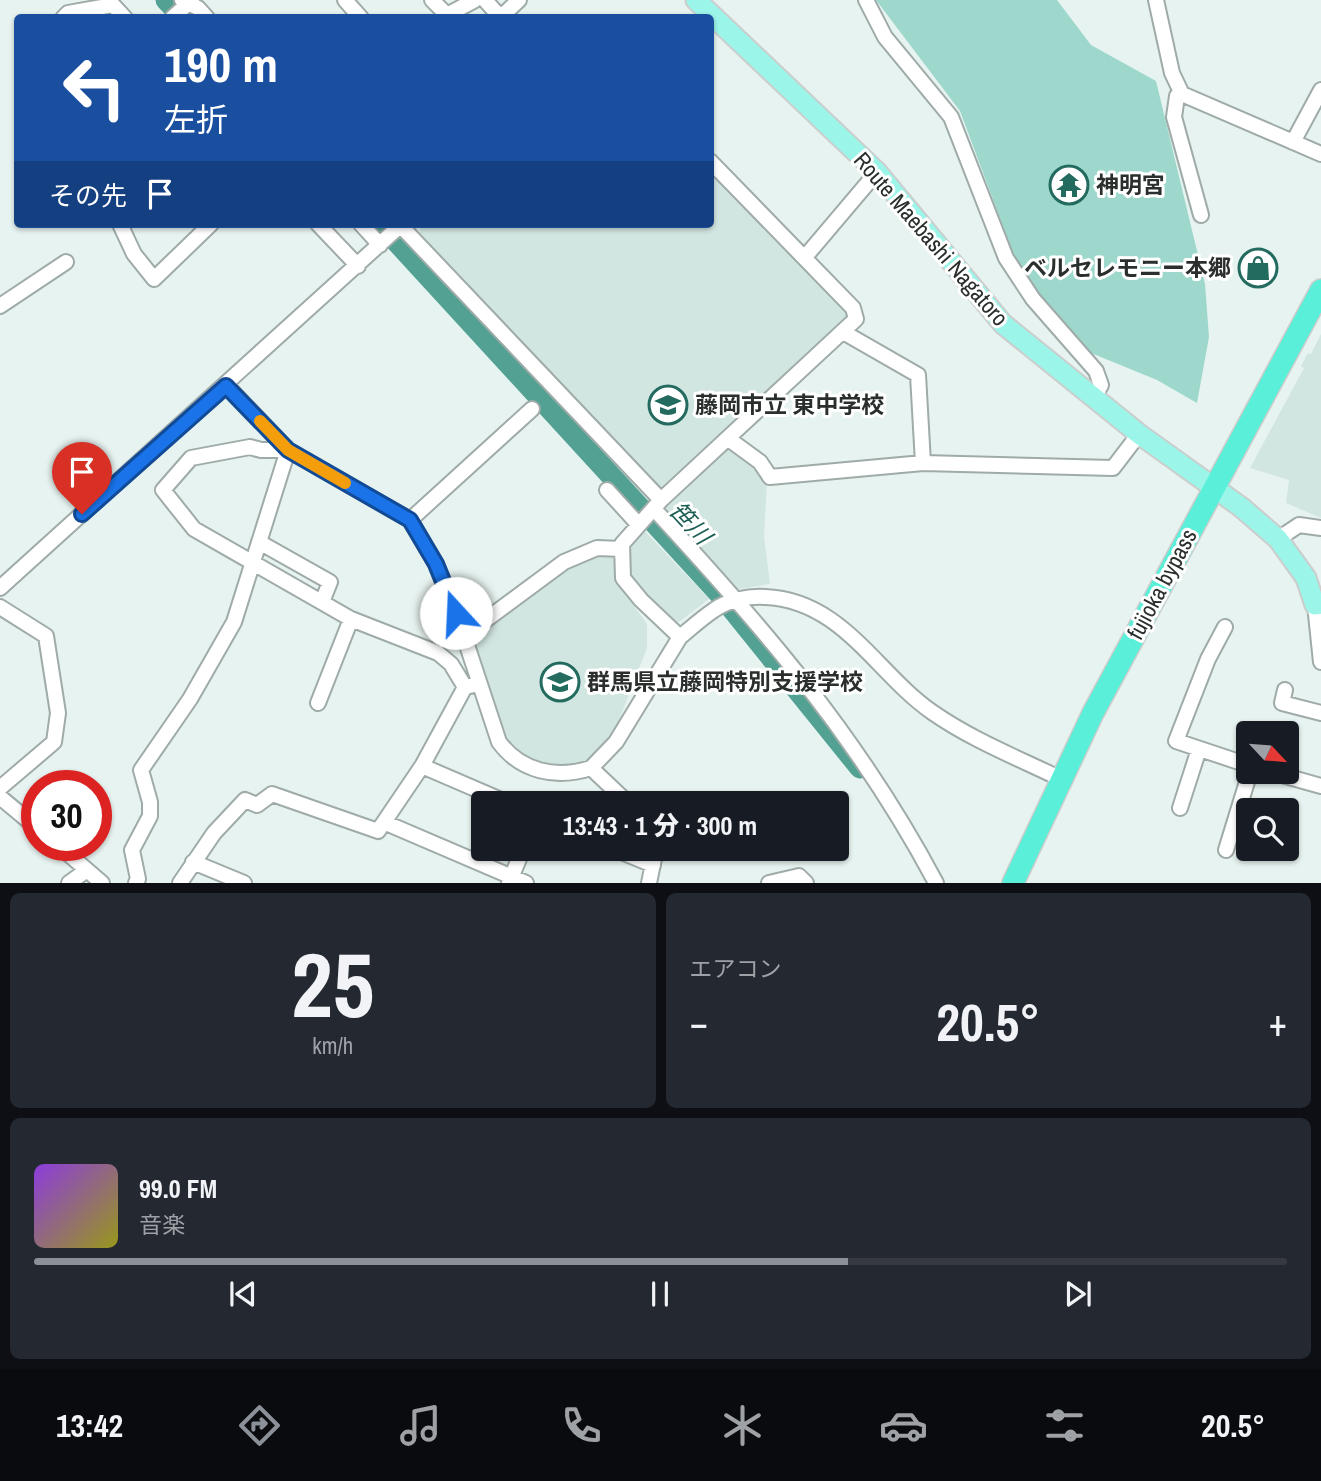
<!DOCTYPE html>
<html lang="ja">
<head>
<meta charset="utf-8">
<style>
	body { margin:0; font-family:"Archivo Narrow","Noto Sans JP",sans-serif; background:#242831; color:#f1f3f6; height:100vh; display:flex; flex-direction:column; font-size:26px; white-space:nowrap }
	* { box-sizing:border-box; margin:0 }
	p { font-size:23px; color:#9ea1a6 }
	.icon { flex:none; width:38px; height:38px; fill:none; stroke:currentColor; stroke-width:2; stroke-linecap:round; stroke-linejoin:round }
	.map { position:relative; height:883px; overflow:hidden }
	.panel { display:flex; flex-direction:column; gap:10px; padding:10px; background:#0d0f14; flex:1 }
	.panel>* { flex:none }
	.guide { position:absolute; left:14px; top:14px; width:700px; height:214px; border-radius:7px; box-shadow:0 2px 5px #0004; background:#1a4fa0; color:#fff; overflow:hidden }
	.needle { width:46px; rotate:116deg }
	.fabs { position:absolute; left:1236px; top:721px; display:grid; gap:14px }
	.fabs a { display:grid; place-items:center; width:63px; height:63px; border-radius:7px; background:#171b24; box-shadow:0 2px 5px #0004; font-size:35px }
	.speed { position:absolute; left:21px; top:770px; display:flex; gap:14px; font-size:35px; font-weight:700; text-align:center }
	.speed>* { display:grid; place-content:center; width:91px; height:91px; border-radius:50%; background:#171b24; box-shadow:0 2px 5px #0004; line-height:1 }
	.speed .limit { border:10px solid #d22; background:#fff; color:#111 }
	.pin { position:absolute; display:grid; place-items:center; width:60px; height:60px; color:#fff; margin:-72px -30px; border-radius:50% 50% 50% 0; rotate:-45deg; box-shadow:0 0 7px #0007 }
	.pin .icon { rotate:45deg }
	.me { position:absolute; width:77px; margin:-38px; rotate:340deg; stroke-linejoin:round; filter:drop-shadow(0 0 5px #0008) }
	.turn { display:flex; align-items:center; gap:24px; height:147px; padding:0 35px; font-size:32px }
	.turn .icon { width:91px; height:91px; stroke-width:2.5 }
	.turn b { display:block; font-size:49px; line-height:60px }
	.then { display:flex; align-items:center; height:66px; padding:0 35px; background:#0003; gap:14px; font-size:26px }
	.big { font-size:52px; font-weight:800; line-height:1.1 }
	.panel .tile { flex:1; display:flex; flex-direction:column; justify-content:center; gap:10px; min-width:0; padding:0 24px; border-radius:10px; background:#242831 }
	.panel .dial { align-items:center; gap:0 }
	.dial b { font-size:91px; line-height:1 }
	.song { display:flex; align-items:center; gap:21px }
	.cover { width:84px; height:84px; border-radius:10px; background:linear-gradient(135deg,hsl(270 70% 55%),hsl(60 70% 35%)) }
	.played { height:7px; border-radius:4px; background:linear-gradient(90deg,#8c9099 65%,#363941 65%) }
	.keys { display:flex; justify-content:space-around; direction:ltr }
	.heat { display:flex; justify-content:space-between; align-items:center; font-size:38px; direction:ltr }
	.panel .tiles { flex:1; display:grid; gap:10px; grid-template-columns:1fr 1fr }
	.tile:last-child { grid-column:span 2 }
	.trip { position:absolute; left:471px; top:791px; width:378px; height:70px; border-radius:7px; background:#171b24; box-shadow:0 2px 5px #0004; font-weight:800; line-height:70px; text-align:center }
	.tabs { display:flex; height:112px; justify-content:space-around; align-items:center; background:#090b0e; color:#9ea1a6 }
	.tabs .icon { width:49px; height:49px }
	.tabs .on { color:#8c9099 }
	.tabs b { font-size:32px; color:#f1f3f6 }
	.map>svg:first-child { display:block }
	.built { fill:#d2e6e1 }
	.green { fill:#9ed8cc }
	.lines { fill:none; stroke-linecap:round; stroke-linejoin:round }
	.river { stroke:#52a193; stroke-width:21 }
	.minor-casing { stroke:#9faba8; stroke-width:18 }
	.major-casing { stroke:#cccdcd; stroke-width:23 }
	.highway-casing { stroke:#cccdcd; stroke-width:24 }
	.minor { stroke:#fff; stroke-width:14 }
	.major { stroke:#9bf5e8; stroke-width:19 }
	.highway { stroke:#59efd8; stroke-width:21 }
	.route-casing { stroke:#114b97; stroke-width:18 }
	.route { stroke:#1a73e8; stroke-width:12 }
	.slow { stroke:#f59e0b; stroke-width:12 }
	.labels { text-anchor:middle; stroke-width:6; stroke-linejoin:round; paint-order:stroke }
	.poi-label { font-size:23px; font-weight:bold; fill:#2a2e2d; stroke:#fff; text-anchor:start }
	.street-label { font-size:23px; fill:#2a2e2d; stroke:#fff }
	.water-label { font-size:24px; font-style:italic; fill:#1d5e54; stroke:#fff }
</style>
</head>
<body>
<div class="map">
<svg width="1321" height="883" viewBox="0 0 1321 883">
	<rect width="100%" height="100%" fill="#e7f3f0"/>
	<path class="built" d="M711,167L848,312L849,320L665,491L656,489L420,234V224H710Z
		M1321,334V518L1286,503L1289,480L1250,468L1304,368L1301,366L1308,353L1311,354Z
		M730,447L756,467L767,481L764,537L770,584L733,590L662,511Z
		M641,527L709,599L679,622L674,623L633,583L626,564L629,542Z
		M610,553L615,557L621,588L647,624V648L614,733L584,767L537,768L506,742L476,646L485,627L566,566Z"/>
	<path class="green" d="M876,0H1057L1091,45L1156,81L1205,284L1209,337L1197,403L1157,380L1091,353L1036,295L1014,256L960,111Z"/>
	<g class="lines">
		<path class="river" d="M166,0L184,18
			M380,224L723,598L860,768"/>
		<defs>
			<path id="minor" d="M182,0L198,8L207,18
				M345,0L361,18
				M432,0L447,15L475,0
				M485,0L501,18
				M866,0L885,37L951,117L1006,258L1033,299L1096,371L1101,385L1094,398
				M1156,0L1172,73L1182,94L1321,154
				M501,17L519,0
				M63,18L68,13L113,5L125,18
				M172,18L192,0
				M1182,94L1177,96L1174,117L1201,215
				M1293,142L1321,90
				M120,224L134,254L154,279L211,224
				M318,224L358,266
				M361,224L380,245
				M399,224L661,500
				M805,257L877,172
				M0,306L66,262
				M843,332L918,375L923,463
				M730,440L760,462L770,477L923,463L1113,468L1139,434
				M607,490L638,524
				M654,509C764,628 859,738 936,883
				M410,520L532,409
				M1278,539L1299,525L1321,528
				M259,542L330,582L322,602
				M0,588L402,224
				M1315,605L1321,662
				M0,607L46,636L58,713L54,742L0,788
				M1225,627L1208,659L1176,741L1248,765
				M464,636L436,564L410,520L288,450H261L250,447L191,458L163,490L194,529L351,619L438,653L451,664L465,687
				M680,637C691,628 702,618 714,610C728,600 748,596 765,597C842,600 876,673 932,712C972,740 1018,758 1061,779
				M1285,690L1282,703L1321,713
				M318,703L351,619
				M422,766L508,803
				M591,768C556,779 521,772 499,742L464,636L564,562L597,548L622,549
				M1271,772L1321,786
				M0,797L37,828
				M628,803L591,768L616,742L680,637L641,600L623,578L622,544L661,500L856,319L853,308L710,161
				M1180,808L1199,749
				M386,823L526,883
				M58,845L102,883
				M614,849L653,865
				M1226,850L1250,772
				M193,862L244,883
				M69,883L87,870
				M136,883L138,879L132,850L150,816V802L141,770L190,699L234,622L288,450L226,385
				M180,883L214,833L245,800L257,805L272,794L378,831L422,766L465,687L479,684
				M509,883L523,849
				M649,883L656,849
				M769,883L799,876L806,883"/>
			<path id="major" d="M696,0L877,172L1003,324L1139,434L1241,507L1278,539L1306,578L1315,605L1321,604"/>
			<path id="highway" d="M1013,883L1093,713L1321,290"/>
		</defs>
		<use href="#minor" class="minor-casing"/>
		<use href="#major" class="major-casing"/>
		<use href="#highway" class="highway-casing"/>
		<use href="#minor" class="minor"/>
		<use href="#major" class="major"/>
		<use href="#highway" class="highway"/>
	</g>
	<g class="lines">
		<defs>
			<path id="route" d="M82,514L226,386L288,450L410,520L436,564L456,613"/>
		</defs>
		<use href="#route" class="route-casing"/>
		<use href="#route" class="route"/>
		<path class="slow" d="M260,421L288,450L345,483"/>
	</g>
	<defs>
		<symbol id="temple-ring" viewBox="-11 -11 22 22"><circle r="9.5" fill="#fff" stroke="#236a5f" stroke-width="1.5"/><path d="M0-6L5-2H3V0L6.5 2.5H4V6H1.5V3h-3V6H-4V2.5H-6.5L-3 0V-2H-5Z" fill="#236a5f"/></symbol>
		<symbol id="shop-ring" viewBox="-11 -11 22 22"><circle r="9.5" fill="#fff" stroke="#236a5f" stroke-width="1.5"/><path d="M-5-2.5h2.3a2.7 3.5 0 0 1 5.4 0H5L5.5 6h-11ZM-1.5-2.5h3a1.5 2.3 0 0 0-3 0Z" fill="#236a5f"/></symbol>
		<symbol id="school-ring" viewBox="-11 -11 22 22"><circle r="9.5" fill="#fff" stroke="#236a5f" stroke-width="1.5"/><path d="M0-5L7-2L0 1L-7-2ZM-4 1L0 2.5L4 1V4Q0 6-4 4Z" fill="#236a5f"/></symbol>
	</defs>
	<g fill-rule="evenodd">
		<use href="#temple-ring" x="1047" y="163" width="44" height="44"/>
		<use href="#shop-ring" x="1236" y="246" width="44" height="44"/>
		<use href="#school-ring" x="646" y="383" width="44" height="44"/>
		<use href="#school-ring" x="538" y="660" width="44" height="44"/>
	</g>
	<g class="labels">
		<g class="poi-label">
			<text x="1096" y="193">神明宮</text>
			<text x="1231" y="276" text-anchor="end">ベルセレモニー本郷</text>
			<text x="695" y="413">藤岡市立 東中学校</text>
			<text x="587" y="690">群馬県立藤岡特別支援学校</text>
		</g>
		<g class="street-label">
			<text transform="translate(931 239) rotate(49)" y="8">Route Maebashi Nagatoro</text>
			<text transform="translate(1162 584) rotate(-62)" y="8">fujioka bypass</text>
		</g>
		<g class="water-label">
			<text transform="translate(690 523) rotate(47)" y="8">笹川</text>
		</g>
	</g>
</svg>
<div class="fabs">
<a><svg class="needle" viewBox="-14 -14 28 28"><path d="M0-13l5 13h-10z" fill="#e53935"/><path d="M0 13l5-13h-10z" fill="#9ea1a6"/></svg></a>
<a><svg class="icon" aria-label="search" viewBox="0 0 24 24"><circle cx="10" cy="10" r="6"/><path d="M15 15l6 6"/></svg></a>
</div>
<div class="speed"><div class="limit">30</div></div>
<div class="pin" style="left:82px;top:514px;background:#d93025"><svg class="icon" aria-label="arrive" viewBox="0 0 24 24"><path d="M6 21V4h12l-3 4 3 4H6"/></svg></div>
<svg class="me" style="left:456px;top:613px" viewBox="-20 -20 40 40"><circle r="19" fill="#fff"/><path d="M0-13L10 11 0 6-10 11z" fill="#1a73e8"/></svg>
<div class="trip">13:43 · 1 分 · 300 m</div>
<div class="guide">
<div class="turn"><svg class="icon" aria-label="left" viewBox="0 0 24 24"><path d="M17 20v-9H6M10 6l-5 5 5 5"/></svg><div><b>190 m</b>左折</div></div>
<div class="then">その先<svg class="icon" aria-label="arrive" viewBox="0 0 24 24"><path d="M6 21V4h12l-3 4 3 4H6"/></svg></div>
</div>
</div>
<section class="panel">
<div class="tiles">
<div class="tile dial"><b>25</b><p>km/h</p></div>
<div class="tile"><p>エアコン</p>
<div class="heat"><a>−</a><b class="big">20.5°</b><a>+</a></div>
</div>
<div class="tile">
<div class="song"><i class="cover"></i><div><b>99.0 FM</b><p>音楽</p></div></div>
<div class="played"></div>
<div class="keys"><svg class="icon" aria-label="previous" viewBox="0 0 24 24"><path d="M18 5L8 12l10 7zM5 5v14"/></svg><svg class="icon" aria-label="pause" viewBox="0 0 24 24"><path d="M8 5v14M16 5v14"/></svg><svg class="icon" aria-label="next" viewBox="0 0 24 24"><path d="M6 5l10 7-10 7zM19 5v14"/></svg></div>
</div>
</div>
</section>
<nav class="tabs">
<b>13:42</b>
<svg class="icon on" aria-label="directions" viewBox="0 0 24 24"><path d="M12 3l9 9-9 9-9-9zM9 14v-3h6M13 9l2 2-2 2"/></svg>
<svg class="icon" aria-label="music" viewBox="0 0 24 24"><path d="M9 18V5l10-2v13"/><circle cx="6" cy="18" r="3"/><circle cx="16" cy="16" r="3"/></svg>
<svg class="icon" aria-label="phone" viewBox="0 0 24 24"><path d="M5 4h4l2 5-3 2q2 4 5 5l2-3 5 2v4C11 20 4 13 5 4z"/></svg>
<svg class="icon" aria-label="climate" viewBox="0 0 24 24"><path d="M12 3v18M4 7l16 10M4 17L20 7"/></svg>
<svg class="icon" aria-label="car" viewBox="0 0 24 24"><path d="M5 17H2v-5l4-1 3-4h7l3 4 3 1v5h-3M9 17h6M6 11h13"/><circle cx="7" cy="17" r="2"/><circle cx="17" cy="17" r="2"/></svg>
<svg class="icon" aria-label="filters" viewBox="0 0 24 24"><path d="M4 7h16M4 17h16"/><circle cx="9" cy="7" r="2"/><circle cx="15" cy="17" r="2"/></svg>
<b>20.5°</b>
</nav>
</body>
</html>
